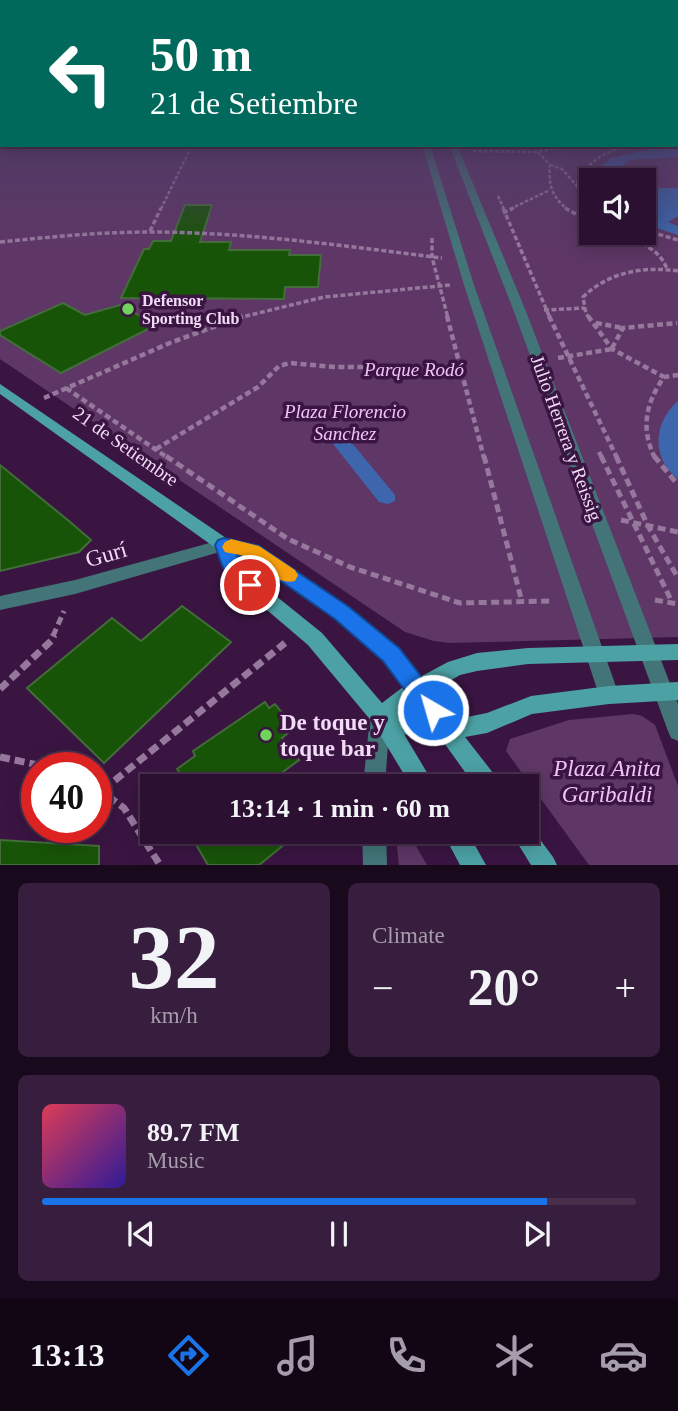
<!DOCTYPE html>
<html lang="en">
<head>
<meta charset="utf-8">
<style>
	body { margin:0; font-family:"Times New Roman",serif; background:#381e3e; color:#f1f3f6; height:100vh; display:flex; flex-direction:column; font-size:26px; white-space:nowrap }
	* { box-sizing:border-box; margin:0 }
	p { font-size:23px; color:#a69dac }
	.icon { flex:none; width:38px; height:38px; fill:none; stroke:currentColor; stroke-width:2; stroke-linecap:round; stroke-linejoin:round }
	.map { position:relative; height:865px; overflow:hidden }
	.side { display:flex; flex-direction:column; gap:18px; padding:18px; background:#18091c; flex:1 }
	.side>* { flex:none }
	.guide { position:absolute; left:0px; top:0px; width:679px; height:147px; box-shadow:0 4px 18px #0003,0 0 0 2px #48304d; background:#00695c; color:#fff; overflow:hidden }
	.tools { position:absolute; left:579px; top:168px; display:grid; gap:14px }
	.tools a { display:grid; place-items:center; width:77px; height:77px; border-radius:0px; background:#2c1032; box-shadow:0 4px 18px #0003,0 0 0 2px #48304d; font-size:35px }
	.speed { position:absolute; left:21px; top:752px; display:flex; gap:14px; font-size:35px; font-weight:700; text-align:center }
	.speed>* { display:grid; place-content:center; width:91px; height:91px; border-radius:50%; background:#2c1032; box-shadow:0 4px 18px #0003,0 0 0 2px #48304d; line-height:1 }
	.speed .limit { border:10px solid #d22; background:#fff; color:#111 }
	.pin { position:absolute; display:grid; place-items:center; width:60px; height:60px; color:#fff; margin:-30px; border:4px solid #fff; border-radius:50%; box-shadow:0 2px 7px #0007 }
	.me { position:absolute; width:77px; margin:-38px; rotate:322deg; stroke-linejoin:round; filter:drop-shadow(0 0 5px #0008) }
	.turn { display:flex; align-items:center; gap:24px; height:147px; padding:0 35px; font-size:32px }
	.turn .icon { width:91px; height:91px; stroke-width:2.5 }
	.turn b { display:block; font-size:49px; line-height:60px }
	.big { font-size:52px; font-weight:700; line-height:1.1 }
	.side .tile { flex:1; display:flex; flex-direction:column; justify-content:center; gap:10px; min-width:0; padding:0 24px; border-radius:10px; background:#381e3e }
	.side .dial { align-items:center; gap:0 }
	.dial b { font-size:91px; line-height:1 }
	.song { display:flex; align-items:center; gap:21px }
	.cover { width:84px; height:84px; border-radius:10px; background:linear-gradient(135deg,hsl(350 70% 55%),hsl(250 70% 35%)) }
	.played { height:7px; border-radius:4px; background:linear-gradient(90deg,#1a73e8 85%,#48304d 85%) }
	.keys { display:flex; justify-content:space-around; direction:ltr }
	.heat { display:flex; justify-content:space-between; align-items:center; font-size:38px; direction:ltr }
	.side .tiles { flex:1; display:grid; gap:18px; grid-template-columns:1fr 1fr }
	.tile:last-child { grid-column:span 2 }
	.trip { position:absolute; left:140px; top:774px; width:399px; height:70px; border-radius:0px; background:#2c1032; box-shadow:0 4px 18px #0003,0 0 0 2px #48304d; font-weight:700; line-height:70px; text-align:center }
	.menu { display:flex; height:112px; justify-content:space-around; align-items:center; background:#120614; color:#a69dac }
	.menu .icon { width:49px; height:49px }
	.menu .current { color:#1a73e8 }
	.menu b { font-size:32px; color:#f1f3f6 }
	.map>svg:first-child { display:block }
	.green { fill:#5e3766; fill-rule:evenodd }
	.water { fill:#3d66ac }
	.building { fill:#185408; stroke:#436d3a; stroke-width:2 }
	.lines { fill:none; stroke-linecap:round; stroke-linejoin:round }
	.path-far4 { stroke:#96789d; stroke-width:2.5; stroke-dasharray:3.5 2; stroke-linecap:butt }
	.path-far3 { stroke:#96789d; stroke-width:3.5; stroke-dasharray:5 2.5; stroke-linecap:butt }
	.path-far2 { stroke:#96789d; stroke-width:4.5; stroke-dasharray:6 3.5; stroke-linecap:butt }
	.path-far1 { stroke:#96789d; stroke-width:5; stroke-dasharray:8 4.5; stroke-linecap:butt }
	.path { stroke:#96789d; stroke-width:7; stroke-dasharray:10 5; stroke-linecap:butt }
	.street { fill:#437578; fill-rule:evenodd }
	.secondary { fill:#4ca1a5; fill-rule:evenodd }
	.route { fill:#1a73e8; stroke:#114b97; stroke-width:2 }
	.slow { fill:#f59e0b }
	.poi-dot { fill:#72d25e; stroke:#3a1542; stroke-width:2.5 }
	.labels { text-anchor:middle; stroke-width:7; stroke-linejoin:round; paint-order:stroke }
	.far-poi-label { font-size:16px; font-weight:bold; fill:#f2dbf7; stroke:#3a1542; text-anchor:start }
	.park-label { font-size:19px; font-style:italic; fill:#f1c3fb; stroke:#3a1542 }
	.street-label { font-size:19px; fill:#f2dbf7; stroke:#3a1542 }
	.near-street-label { font-size:23px; fill:#f2dbf7; stroke:#3a1542 }
	.near-poi-label { font-size:23px; font-weight:bold; fill:#f2dbf7; stroke:#3a1542; text-anchor:start }
	.near-park-label { font-size:23px; font-style:italic; fill:#f1c3fb; stroke:#3a1542 }
</style>
</head>
<body>
<div class="map">
<svg width="678" height="865" viewBox="0 0 678 865">
	<rect width="100%" height="100%" fill="#3a1542"/>
	<path class="green" d="M0,124L2,145H677L678,124V637L449,643L434,641L405,632L0,359ZM592,180H644V233H592Z
		M633,714L642,716L655,725L678,786V865H589L506,751L510,739L569,720Z
		M400,832H408L427,865H399L396,837Z"/>
	<path class="water" d="M678,143V157L629,160L617,170L641,180H592L602,165L612,158Z
		M644,181L661,188H678V216L668,222L678,226V235L644,224Z
		M678,401V479C651,458 653,423 678,401Z
		M342,431L395,495V501L388,504L379,502L326,435Z"/>
	<path class="building" d="M185,205H212L200,242H231L229,250H290L289,255H321L318,287H285L284,299L121,298L144,249H149L153,241H171Z
		M63,303L85,315L120,305L156,325L61,373L0,335V331Z
		M0,465L69,521L91,540L79,552L0,571Z
		M182,606L231,642L104,763L27,688L112,618L141,641Z
		M265,702L269,708L275,704L294,728L282,738L299,760L264,786H188L177,769L195,756L193,751Z
		M188,831H301L259,865H208Z
		M0,840L99,846V865H0Z"/>
	<g class="lines">
		<path class="path-far4" d="M473,151L538,152L571,145
			M538,152L550,165C548,184 552,197 567,209
			M550,165L562,169L576,185
			M498,196L504,209
			M592,205L576,185C589,159 605,151 633,145
			M161,209L192,145
			M510,209L550,190"/>
		<path class="path-far3" d="M503,208L550,318
			M565,208L592,223
			M503,213L514,208
			M644,230L678,240
			M150,231L161,208
			M614,233C634,241 659,246 667,269
			M432,238V257L448,318
			M0,242C50,237 99,232 149,232C247,232 345,246 442,258
			M544,310L585,308
			M238,318L324,297L450,285
			M590,318L586,314L583,297C609,272 643,266 678,271"/>
		<path class="path-far2" d="M447,316L484,458
			M549,316L617,458
			M588,316L612,349L664,377
			M596,323L623,328
			M612,348L623,328L677,323
			M558,358L612,349
			M66,388L168,458
			M44,398L172,342L244,316
			M156,449L258,387L279,366L290,363L334,367H462
			M599,452L602,458
			M655,458C640,428 646,403 664,377L678,375"/>
		<path class="path-far1" d="M166,456L288,539L350,567L460,603L553,601
			M484,456L522,602
			M601,456L672,602
			M616,456L648,526L678,578
			M654,456L678,485
			M621,520L678,532
			M655,600L678,604
			M53,636L64,611"/>
		<path class="path" d="M0,689L51,641L54,635
			M0,757L53,768
			M96,787L124,808L160,865
			M103,790L285,643"/>
		<path class="street" d="M422,145H430L474,285L619,695L616,702L609,704L602,702L599,695L464,285Z
			M449,145H457L525,309L678,704V741L671,738L668,731L513,309Z
			M224,539L230,541L232,545L230,549L75,594L0,610V596L75,580Z
			M380,706L387,709L390,716L385,786H363L370,716L373,709Z
			M362,831H386L387,865H363Z"/>
		<path class="secondary" d="M0,384L229,540L259,546L348,608L398,649L420,677L448,662L477,653L528,648L678,644V660L528,664L477,671L460,675L431,692L452,720L487,713L531,696L609,686L678,682V700L609,704L532,714L487,733L465,737L497,778L500,786H475L442,740L416,739L404,734L435,786H411L373,723L308,645L227,576L217,549L0,394ZM235,554L248,556L336,618L384,661L403,687L382,703L322,633L240,567ZM415,702L427,719H416L400,713Z
			M527,822L553,857L557,865H531L510,831H527Z
			M442,831H467L486,865H460Z"/>
	</g>
	<linearGradient id="sky" x2="0" y2="1"><stop stop-color="#200c24"/><stop offset="0.51" stop-color="#4f3b65"/><stop offset="1" stop-color="#4f3b65" stop-opacity="0"/></linearGradient>
	<rect width="678" height="245" fill="url(#sky)"/>
	<path class="route" d="M224,538L259,546L349,607L399,648L441,702L445,710L441,717L433,720L425,717L383,661L335,619L247,557L237,555L241,567L260,585L257,591C231,600 221,563 215,545L218,540Z"/>
	<path class="slow" d="M231,539L259,546L295,570L298,575L295,581C277,586 263,565 248,558C241,554 232,554 225,552L222,547L225,542Z"/>
	<g class="poi-dot">
		<circle cx="128" cy="309" r="7"/>
		<circle cx="266" cy="735" r="7"/>
	</g>
	<g class="labels">
		<g class="far-poi-label">
			<text x="142" y="306">Defensor<tspan x="142" dy="18">Sporting Club</tspan></text>
		</g>
		<g class="park-label">
			<text x="414" y="376">Parque Rodó</text>
			<text x="345" y="418">Plaza Florencio<tspan x="345" dy="22">Sanchez</tspan></text>
		</g>
		<g class="street-label">
			<text transform="translate(567 438) rotate(70)" y="7">Julio Herrera y Reissig</text>
			<text transform="translate(126 446) rotate(35)" y="7">21 de Setiembre</text>
		</g>
		<g class="near-street-label">
			<text transform="translate(106 554) rotate(-16)" y="8">Gurí</text>
		</g>
		<g class="near-poi-label">
			<text x="280" y="730">De toque y<tspan x="280" dy="26">toque bar</tspan></text>
		</g>
		<g class="near-park-label">
			<text x="607" y="776">Plaza Anita<tspan x="607" dy="26">Garibaldi</tspan></text>
		</g>
	</g>
</svg>
<div class="tools">
<a><svg class="icon" aria-label="sound" viewBox="0 0 24 24"><path d="M4 9h4l5-4v14l-5-4H4zM17 9q2 3 0 6"/></svg></a>
</div>
<div class="speed"><div class="limit">40</div></div>
<div class="pin" style="left:250px;top:585px;background:#d93025"><svg class="icon" aria-label="arrive" viewBox="0 0 24 24"><path d="M6 21V4h12l-3 4 3 4H6"/></svg></div>
<svg class="me" style="left:433px;top:710px" viewBox="-20 -20 40 40"><circle r="17" fill="#1a73e8" stroke="#fff" stroke-width="3"/><path d="M0-11L8 9 0 5-8 9z" fill="#fff"/></svg>
<div class="trip">13:14 · 1 min · 60 m</div>
<div class="guide">
<div class="turn"><svg class="icon" aria-label="left" viewBox="0 0 24 24"><path d="M17 20v-9H6M10 6l-5 5 5 5"/></svg><div><b>50 m</b>21 de Setiembre</div></div>
</div>
</div>
<section class="side">
<div class="tiles">
<div class="tile dial"><b>32</b><p>km/h</p></div>
<div class="tile"><p>Climate</p>
<div class="heat"><a>−</a><b class="big">20°</b><a>+</a></div>
</div>
<div class="tile">
<div class="song"><i class="cover"></i><div><b>89.7 FM</b><p>Music</p></div></div>
<div class="played"></div>
<div class="keys"><svg class="icon" aria-label="previous" viewBox="0 0 24 24"><path d="M18 5L8 12l10 7zM5 5v14"/></svg><svg class="icon" aria-label="pause" viewBox="0 0 24 24"><path d="M8 5v14M16 5v14"/></svg><svg class="icon" aria-label="next" viewBox="0 0 24 24"><path d="M6 5l10 7-10 7zM19 5v14"/></svg></div>
</div>
</div>
</section>
<nav class="menu">
<b>13:13</b>
<svg class="icon current" aria-label="directions" viewBox="0 0 24 24"><path d="M12 3l9 9-9 9-9-9zM9 14v-3h6M13 9l2 2-2 2"/></svg>
<svg class="icon" aria-label="music" viewBox="0 0 24 24"><path d="M9 18V5l10-2v13"/><circle cx="6" cy="18" r="3"/><circle cx="16" cy="16" r="3"/></svg>
<svg class="icon" aria-label="phone" viewBox="0 0 24 24"><path d="M5 4h4l2 5-3 2q2 4 5 5l2-3 5 2v4C11 20 4 13 5 4z"/></svg>
<svg class="icon" aria-label="climate" viewBox="0 0 24 24"><path d="M12 3v18M4 7l16 10M4 17L20 7"/></svg>
<svg class="icon" aria-label="car" viewBox="0 0 24 24"><path d="M5 17H2v-5l4-1 3-4h7l3 4 3 1v5h-3M9 17h6M6 11h13"/><circle cx="7" cy="17" r="2"/><circle cx="17" cy="17" r="2"/></svg>
</nav>
</body>
</html>
